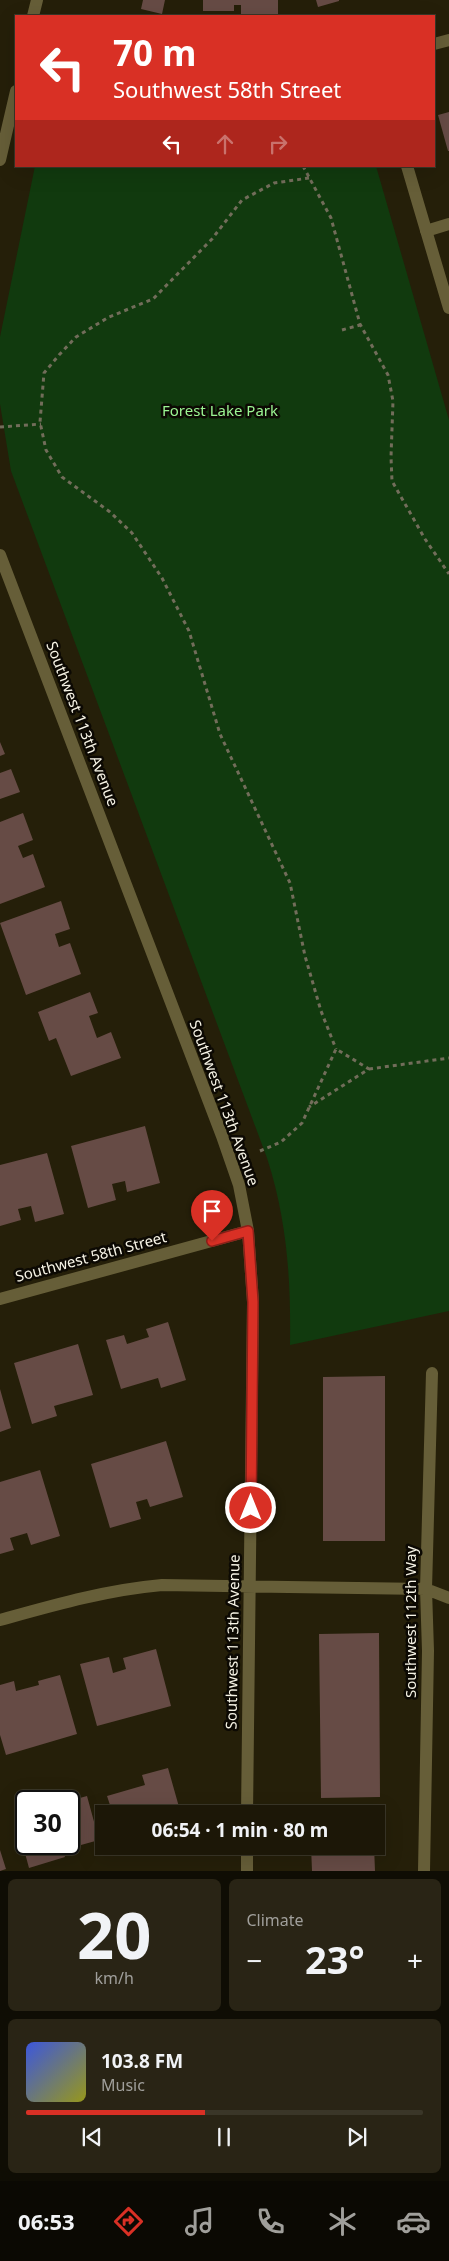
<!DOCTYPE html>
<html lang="en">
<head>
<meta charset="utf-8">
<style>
	body { margin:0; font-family:"Noto Sans",sans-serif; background:#292415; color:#f1f3f6; height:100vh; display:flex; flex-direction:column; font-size:19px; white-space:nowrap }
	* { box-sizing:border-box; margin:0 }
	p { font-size:16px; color:#a09f9b }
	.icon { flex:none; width:28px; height:28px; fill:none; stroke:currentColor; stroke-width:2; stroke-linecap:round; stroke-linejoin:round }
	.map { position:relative; height:1871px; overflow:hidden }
	.details { display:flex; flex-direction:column; gap:8px; padding:8px; background:#0f0d04; flex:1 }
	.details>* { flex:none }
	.top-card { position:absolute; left:15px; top:15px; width:420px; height:152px; border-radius:0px; box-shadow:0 5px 20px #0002,0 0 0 1px #3a3628; background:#d93025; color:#fff; overflow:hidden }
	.speed { position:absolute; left:15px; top:1790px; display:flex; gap:10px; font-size:25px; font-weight:700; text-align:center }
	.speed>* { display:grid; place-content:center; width:65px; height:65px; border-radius:50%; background:#1c1707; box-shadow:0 5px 20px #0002,0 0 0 1px #3a3628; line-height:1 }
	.speed .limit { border:2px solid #111; border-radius:8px; background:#fff; color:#111 }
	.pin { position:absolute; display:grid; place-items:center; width:42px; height:42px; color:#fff; margin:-51px -21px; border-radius:50% 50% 50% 0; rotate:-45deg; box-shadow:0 0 5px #0007 }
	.pin .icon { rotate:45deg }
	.me { position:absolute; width:55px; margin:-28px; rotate:0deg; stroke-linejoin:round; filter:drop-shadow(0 0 4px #0008) }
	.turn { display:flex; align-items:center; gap:18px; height:105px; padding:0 15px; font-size:22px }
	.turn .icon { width:65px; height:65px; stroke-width:2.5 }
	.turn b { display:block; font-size:35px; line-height:42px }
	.lanes { display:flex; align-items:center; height:48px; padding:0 15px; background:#0003; justify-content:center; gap:25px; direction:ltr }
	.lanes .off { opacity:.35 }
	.big { font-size:38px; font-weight:700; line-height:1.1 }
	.details .tile { flex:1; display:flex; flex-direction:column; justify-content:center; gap:8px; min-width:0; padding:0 18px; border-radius:8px; background:#292415 }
	.details .dial { align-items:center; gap:0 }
	.dial b { font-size:65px; line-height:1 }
	.song { display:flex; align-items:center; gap:15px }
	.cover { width:60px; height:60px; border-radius:8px; background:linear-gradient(135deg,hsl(230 70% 55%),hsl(60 70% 35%)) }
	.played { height:5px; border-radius:2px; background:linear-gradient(90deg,#d93025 45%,#3a3628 45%) }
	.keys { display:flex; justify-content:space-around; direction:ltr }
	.heat { display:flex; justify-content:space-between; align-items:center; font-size:28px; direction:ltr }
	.details .tiles { flex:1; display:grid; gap:8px; grid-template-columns:1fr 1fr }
	.tile:last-child { grid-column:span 2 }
	.trip { position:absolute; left:95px; top:1805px; width:290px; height:50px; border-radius:0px; background:#1c1707; box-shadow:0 5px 20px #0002,0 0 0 1px #3a3628; font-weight:700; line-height:50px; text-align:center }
	.tab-bar { display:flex; height:80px; justify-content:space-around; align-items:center; background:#0b0903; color:#a09f9b }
	.tab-bar .icon { width:35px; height:35px }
	.tab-bar .selected { color:#d93025 }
	.tab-bar b { font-size:22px; color:#f1f3f6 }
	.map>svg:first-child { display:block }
	.green { fill:#113a0e }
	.building { fill:#664b45 }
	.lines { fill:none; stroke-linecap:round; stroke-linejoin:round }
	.path { stroke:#726d5a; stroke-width:3; stroke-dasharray:4 4; stroke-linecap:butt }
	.street { stroke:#665e38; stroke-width:12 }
	.route-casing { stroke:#8d1f18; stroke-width:12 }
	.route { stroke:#d93025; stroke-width:9 }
	.labels { text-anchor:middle; stroke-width:5; stroke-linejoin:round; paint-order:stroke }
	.park-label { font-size:15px; fill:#9bf592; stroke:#0c0903 }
	.street-label { font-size:15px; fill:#f7f4e6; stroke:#0c0903 }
</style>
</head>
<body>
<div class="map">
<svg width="449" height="1871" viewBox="0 0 449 1871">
	<rect width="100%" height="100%" fill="#251f09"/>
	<path class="green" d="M35,166H376L449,420V1311L290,1345C291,1279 287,1220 267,1158L11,471L0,404V337Z"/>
	<path class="building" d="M143,0H165L162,14L141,9Z
		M203,0H278V16H241V5H234V11H203Z
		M316,0H339V1L318,7Z
		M449,112V151H448L438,115Z
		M0,742L5,754L0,756Z
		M11,769L20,792L0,799V773Z
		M23,813L33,840L18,846L23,858L33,854L45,887L0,904V822Z
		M61,901L70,929L55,934L59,947L70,943L81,974L26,995L0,923Z
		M90,992L98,1013L89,1016L97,1038L111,1032L121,1058L71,1076L56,1038L49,1041L38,1012Z
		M145,1126L160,1183L127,1192L125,1181L112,1184L116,1200L88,1208L71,1146Z
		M47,1153L64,1214L35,1222L31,1206L18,1209L21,1220L0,1226V1165Z
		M168,1322L186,1380L161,1388L158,1378L121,1389L106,1340L124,1335L127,1344L149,1337L146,1329Z
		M78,1344L93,1395L54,1406L57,1416L32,1424L14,1363Z
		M385,1376V1541H323V1377Z
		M0,1389L11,1428L0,1432Z
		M166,1441L183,1497L150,1507L147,1499L136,1502L141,1519L110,1528L91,1464Z
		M40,1470L60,1536L31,1545L27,1533L10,1538L14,1550L0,1554V1482Z
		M379,1633L380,1797L321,1798L319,1634Z
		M156,1649L171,1706L97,1726L80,1664L109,1657L113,1673L126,1669L123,1658Z
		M60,1675L77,1734L6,1755L0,1735V1685L14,1681L16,1691L39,1685L38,1681Z
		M168,1768L181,1814H113L107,1796L145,1785L142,1775Z
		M87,1796L99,1840L63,1850L65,1857L29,1868L15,1816L26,1813V1844H69V1801Z
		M311,1846H374L375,1871H312Z
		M0,1850L6,1869L0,1871Z"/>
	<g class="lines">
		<path class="path" d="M303,166L331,218L360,324L388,375L393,401L391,457L392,481L425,539L449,574
			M309,178L274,183L242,200L212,239L153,299L109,317L76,337L59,355L44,373L40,422L46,450L62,477L110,512L132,533L162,578L189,631L220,734L290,883L305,956L321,1011L336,1049
			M342,330L360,325
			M0,427L41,424
			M369,1069L449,1058
			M260,1151L281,1142L302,1123L336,1049L369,1069L309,1107"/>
		<path class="street" d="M33,16L37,0
			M434,44L449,40
			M0,160L16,91
			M407,166L449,308
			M426,231L449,224
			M0,555L222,1136L239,1185L248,1231L253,1302L247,1814
			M0,1299L248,1231
			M0,1620C54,1605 106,1590 162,1585L426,1589L449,1598
			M247,1871V1846
			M424,1871L428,1651L426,1589L432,1373"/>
	</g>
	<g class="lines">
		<defs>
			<path id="route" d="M212,1241L248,1231L253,1302L251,1508"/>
		</defs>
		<use href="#route" class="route-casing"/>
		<use href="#route" class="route"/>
	</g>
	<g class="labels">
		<g class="park-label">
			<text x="220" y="416">Forest Lake Park</text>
		</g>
		<g class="street-label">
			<text transform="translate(82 724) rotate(69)" y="5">Southwest 113th Avenue</text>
			<text transform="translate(224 1103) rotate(70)" y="5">Southwest 113th Avenue</text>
			<text transform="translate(91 1257) rotate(-15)" y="5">Southwest 58th Street</text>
			<text transform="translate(411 1622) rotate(-90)" y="5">Southwest 112th Way</text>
			<text transform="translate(233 1642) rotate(-89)" y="5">Southwest 113th Avenue</text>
		</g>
	</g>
</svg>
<div class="speed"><div class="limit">30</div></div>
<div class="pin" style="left:212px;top:1241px;background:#d93025"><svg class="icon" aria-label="arrive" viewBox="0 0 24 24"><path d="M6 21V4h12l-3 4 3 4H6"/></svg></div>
<svg class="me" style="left:251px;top:1508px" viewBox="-20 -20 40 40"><circle r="17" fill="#d93025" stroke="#fff" stroke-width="3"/><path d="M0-11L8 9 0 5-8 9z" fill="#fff"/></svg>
<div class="trip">06:54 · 1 min · 80 m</div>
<div class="top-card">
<div class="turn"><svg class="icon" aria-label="left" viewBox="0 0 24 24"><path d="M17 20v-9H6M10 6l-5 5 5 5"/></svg><div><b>70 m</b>Southwest 58th Street</div></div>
<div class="lanes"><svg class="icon" aria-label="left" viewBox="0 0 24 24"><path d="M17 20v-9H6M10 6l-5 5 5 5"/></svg><svg class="icon off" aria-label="ahead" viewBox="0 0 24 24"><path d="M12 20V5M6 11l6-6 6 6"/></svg><svg class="icon off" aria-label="right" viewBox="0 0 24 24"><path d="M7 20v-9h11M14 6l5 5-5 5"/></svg></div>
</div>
</div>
<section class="details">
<div class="tiles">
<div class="tile dial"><b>20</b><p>km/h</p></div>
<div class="tile"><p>Climate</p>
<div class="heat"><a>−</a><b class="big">23°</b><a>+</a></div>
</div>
<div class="tile">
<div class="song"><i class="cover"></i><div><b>103.8 FM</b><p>Music</p></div></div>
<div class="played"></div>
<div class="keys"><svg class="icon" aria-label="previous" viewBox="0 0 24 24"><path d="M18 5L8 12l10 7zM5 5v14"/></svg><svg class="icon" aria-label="pause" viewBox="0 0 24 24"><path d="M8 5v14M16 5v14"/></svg><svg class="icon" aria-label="next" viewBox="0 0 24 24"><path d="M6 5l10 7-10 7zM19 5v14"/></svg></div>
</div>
</div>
</section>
<nav class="tab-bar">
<b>06:53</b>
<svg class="icon selected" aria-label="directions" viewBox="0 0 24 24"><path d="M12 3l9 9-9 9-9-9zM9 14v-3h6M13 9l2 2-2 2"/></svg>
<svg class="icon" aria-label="music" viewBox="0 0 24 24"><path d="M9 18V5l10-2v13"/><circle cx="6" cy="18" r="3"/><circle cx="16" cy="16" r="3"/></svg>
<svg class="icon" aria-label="phone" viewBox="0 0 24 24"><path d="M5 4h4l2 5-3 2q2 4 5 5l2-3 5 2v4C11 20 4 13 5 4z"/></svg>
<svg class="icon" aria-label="climate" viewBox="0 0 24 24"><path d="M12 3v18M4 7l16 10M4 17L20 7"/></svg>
<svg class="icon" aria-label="car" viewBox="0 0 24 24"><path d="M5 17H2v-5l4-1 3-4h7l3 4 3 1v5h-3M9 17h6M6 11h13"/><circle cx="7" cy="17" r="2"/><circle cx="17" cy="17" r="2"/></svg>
</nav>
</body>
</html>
